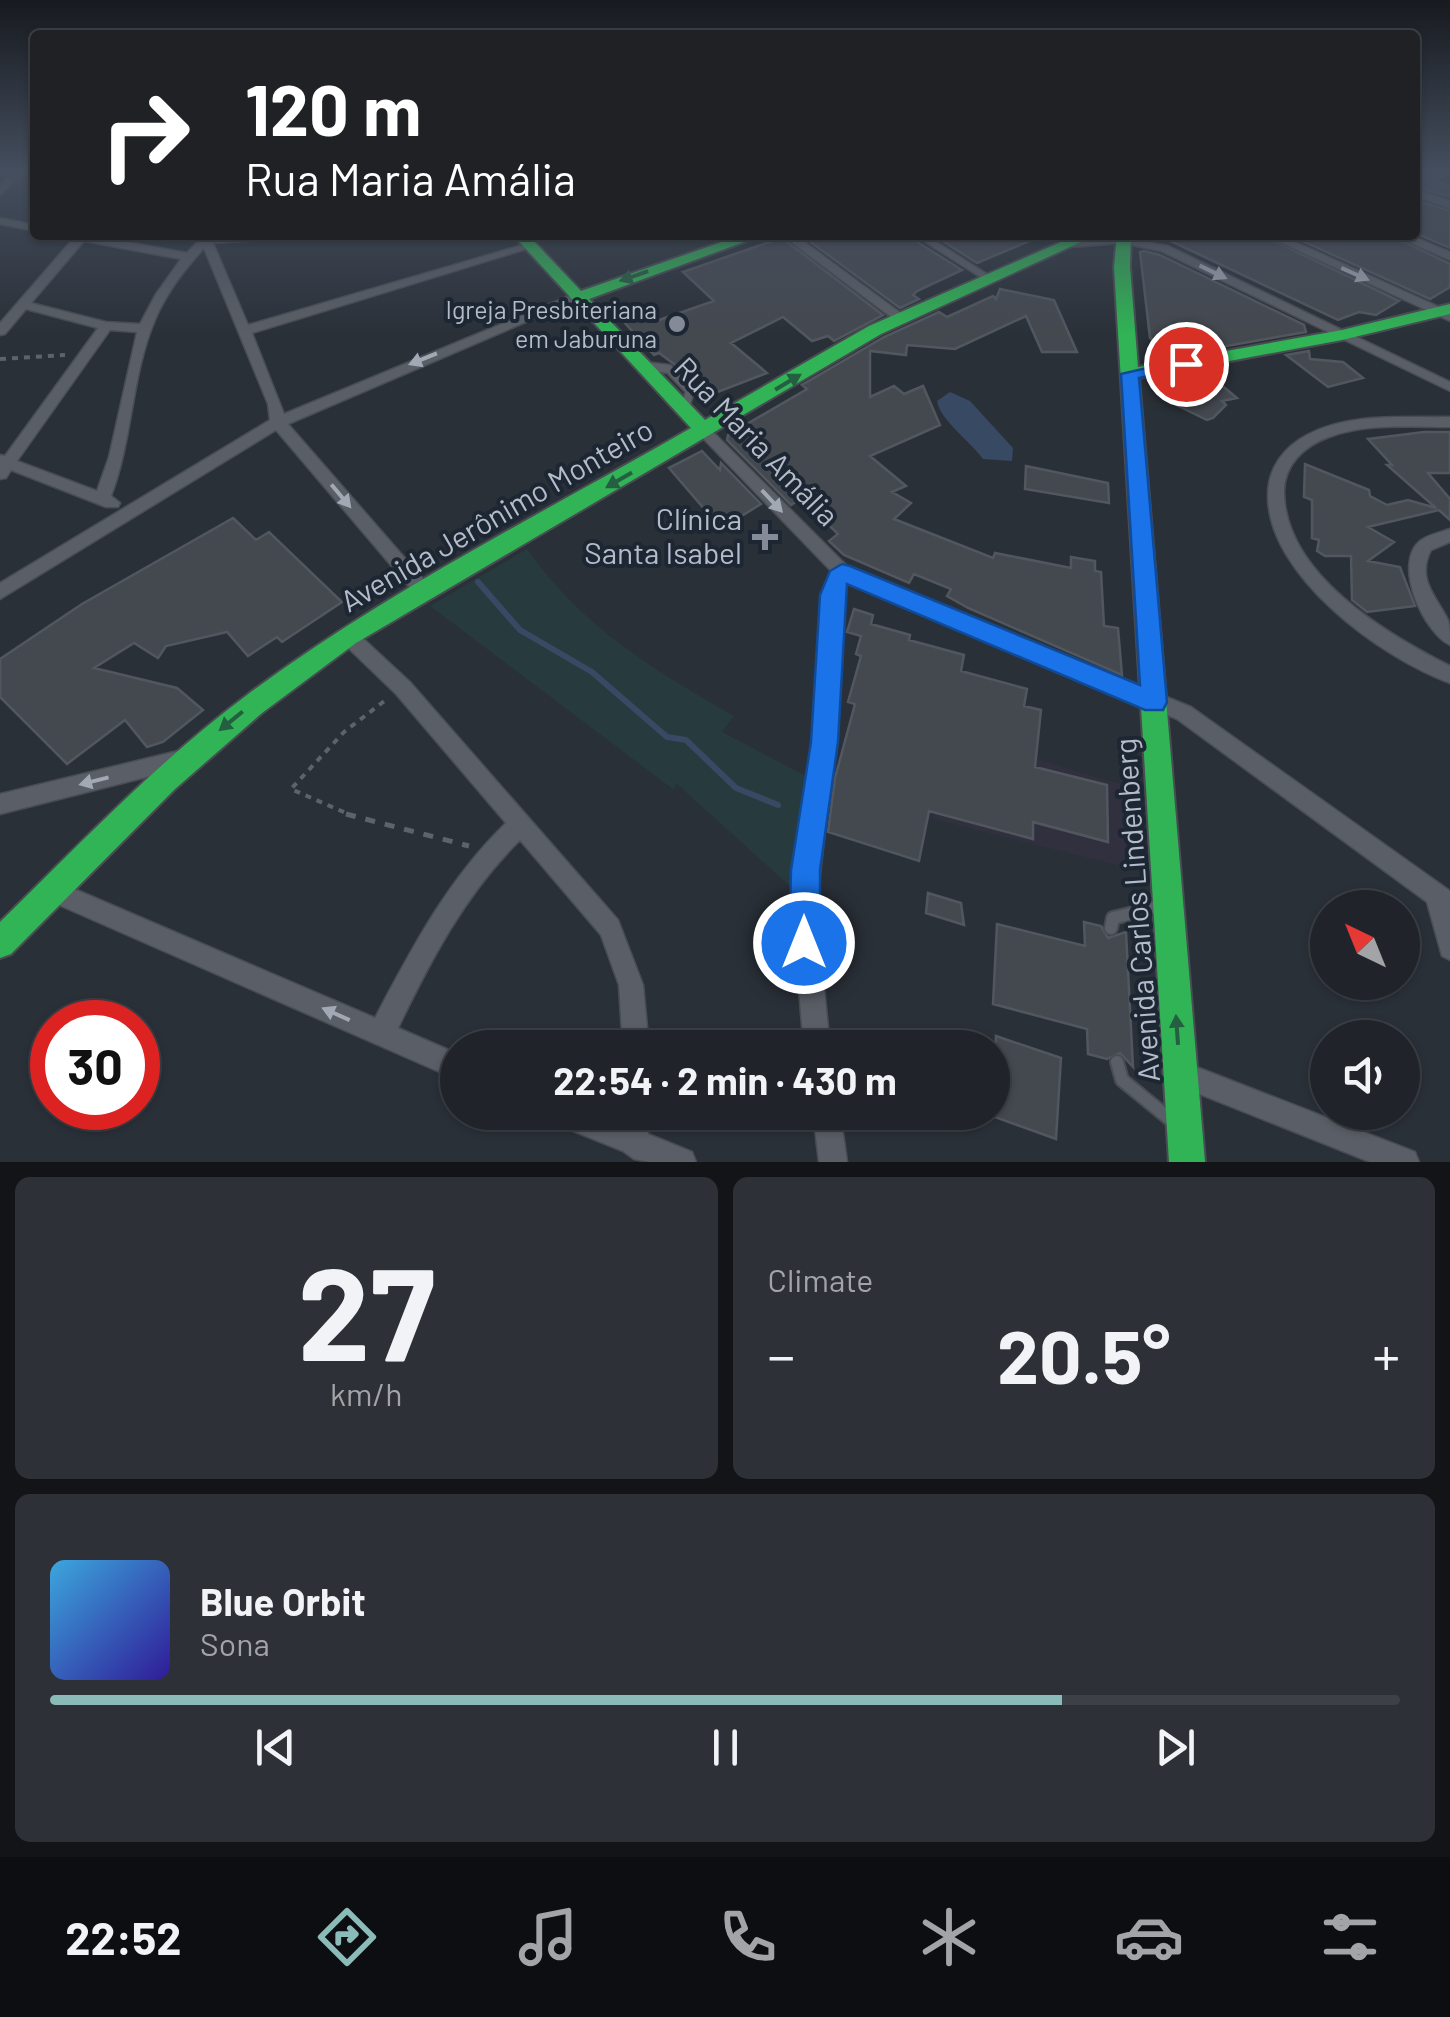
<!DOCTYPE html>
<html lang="en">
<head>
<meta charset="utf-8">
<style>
	body { margin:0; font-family:Barlow,sans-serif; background:#2d3036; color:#f1f3f6; height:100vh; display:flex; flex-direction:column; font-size:38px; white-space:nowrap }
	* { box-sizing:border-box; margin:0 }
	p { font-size:32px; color:#a2a4a8 }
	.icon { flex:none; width:55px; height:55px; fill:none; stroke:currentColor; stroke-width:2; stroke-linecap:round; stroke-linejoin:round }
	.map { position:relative; height:1162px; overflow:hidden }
	.side { display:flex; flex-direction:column; gap:15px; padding:15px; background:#121417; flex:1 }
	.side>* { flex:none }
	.hud { position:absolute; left:30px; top:30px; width:1390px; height:210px; border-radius:10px; box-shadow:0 2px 8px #0004,0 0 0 2px #3d4147; background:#202124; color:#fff; overflow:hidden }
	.needle { width:65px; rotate:317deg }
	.fabs { position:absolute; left:1310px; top:890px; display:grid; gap:20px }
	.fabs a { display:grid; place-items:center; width:110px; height:110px; border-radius:50%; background:#20242a; box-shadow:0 2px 8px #0004,0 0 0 2px #3d4147; font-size:50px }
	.speed { position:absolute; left:30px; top:1000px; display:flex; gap:20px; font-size:50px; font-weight:700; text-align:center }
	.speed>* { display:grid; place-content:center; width:130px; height:130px; border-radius:50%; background:#20242a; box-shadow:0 2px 8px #0004,0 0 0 2px #3d4147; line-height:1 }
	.speed .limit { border:15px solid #d22; background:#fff; color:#111 }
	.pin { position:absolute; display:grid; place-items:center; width:85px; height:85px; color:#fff; margin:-42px; border:5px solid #fff; border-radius:50%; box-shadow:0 2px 10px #0007 }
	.me { position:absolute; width:110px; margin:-55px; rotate:0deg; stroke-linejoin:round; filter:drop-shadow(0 0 8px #0008) }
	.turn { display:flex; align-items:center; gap:35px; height:210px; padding:0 50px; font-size:45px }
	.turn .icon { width:130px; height:130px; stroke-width:2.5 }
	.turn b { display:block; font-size:70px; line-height:85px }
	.big { font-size:75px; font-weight:700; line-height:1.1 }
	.side .tile { flex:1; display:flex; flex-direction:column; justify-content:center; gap:15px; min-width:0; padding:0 35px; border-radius:15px; background:#2d3036 }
	.side .dial { align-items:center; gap:0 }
	.dial b { font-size:130px; line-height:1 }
	.song { display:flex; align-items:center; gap:30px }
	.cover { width:120px; height:120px; border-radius:15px; background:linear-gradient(135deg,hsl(200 70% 55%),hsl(250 70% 35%)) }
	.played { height:10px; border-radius:5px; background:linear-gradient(90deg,#8bbbb9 75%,#3d4147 75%) }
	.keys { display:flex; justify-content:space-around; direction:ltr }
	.heat { display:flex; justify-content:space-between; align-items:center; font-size:55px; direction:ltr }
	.side .tiles { flex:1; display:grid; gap:15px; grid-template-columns:1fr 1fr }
	.tile:last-child { grid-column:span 2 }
	.trip { position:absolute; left:440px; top:1030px; width:570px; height:100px; border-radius:50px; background:#20242a; box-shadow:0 2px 8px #0004,0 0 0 2px #3d4147; font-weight:700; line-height:100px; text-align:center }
	.tabs { display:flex; height:160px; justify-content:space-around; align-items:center; background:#0d0e11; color:#a2a4a8 }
	.tabs .icon { width:70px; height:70px }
	.tabs .on { color:#8bbbb9 }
	.tabs b { font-size:45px; color:#f1f3f6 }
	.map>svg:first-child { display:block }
	.medical { fill:#31303e }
	.green { fill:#273a3e }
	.water { fill:#384963 }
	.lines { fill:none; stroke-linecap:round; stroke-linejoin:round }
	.stream { stroke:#384963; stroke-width:6 }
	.building { fill:#444950; stroke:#52575f; stroke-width:2.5 }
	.lane-far2-casing { stroke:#484c53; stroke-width:9 }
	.lane-far1-casing { stroke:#484c53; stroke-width:11 }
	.lane-casing { stroke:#484c53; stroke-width:16 }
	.street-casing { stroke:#484c53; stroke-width:3 }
	.fast-casing { stroke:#484c53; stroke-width:4 }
	.path-far1 { stroke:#5d636a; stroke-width:4; stroke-dasharray:6 6; stroke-linecap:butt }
	.path { stroke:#5d636a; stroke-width:5; stroke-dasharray:10 10; stroke-linecap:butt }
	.lane-far2 { stroke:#5a5e66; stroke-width:6 }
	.lane-far1 { stroke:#5a5e66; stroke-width:8 }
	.lane { stroke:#5a5e66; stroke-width:12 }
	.street { fill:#5a5e66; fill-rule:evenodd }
	.fast { fill:#30b455; fill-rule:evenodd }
	.oneway { fill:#a2a9b5 }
	.oneway2 { fill:#255f41 }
	.route { fill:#1a73e8; stroke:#114b97; stroke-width:2.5 }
	.poi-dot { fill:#848b96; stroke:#1d2633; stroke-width:4 }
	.labels { text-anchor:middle; stroke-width:8; stroke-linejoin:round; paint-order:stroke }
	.far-poi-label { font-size:25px; fill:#b4bcc9; stroke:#1d2633; text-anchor:end }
	.street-label { font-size:30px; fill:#b4bcc9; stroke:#1d2633 }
	.poi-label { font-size:30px; fill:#b4bcc9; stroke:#1d2633; text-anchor:end }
</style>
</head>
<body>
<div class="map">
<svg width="1450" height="1162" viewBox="0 0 1450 1162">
	<rect width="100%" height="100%" fill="#2a3038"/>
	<path class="medical" d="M949,733L1124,785L1128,868L933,819Z"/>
	<path class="green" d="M527,549C582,627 652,669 734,716L722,732L806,776L792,888L676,783L674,790L430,606Z"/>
	<path class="water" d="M950,392L970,401L1013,448L1012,461L983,459C971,442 940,420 937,401Z"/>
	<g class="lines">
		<path class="stream" d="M478,582L520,630L592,672L667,737L686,740L736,788L778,805"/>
	</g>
	<path class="building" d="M1415,172H1449L1435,181L1450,187V197L1415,186Z
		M1415,200L1450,211V248L1415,233Z
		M768,235H778L883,315L834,341L828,336L812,341L783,317L731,343L767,373L702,398L674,364L659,353L654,355L624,322L653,314L659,320L714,301L683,272L775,240Z
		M801,235H917L919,243L962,270L917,291L913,295L919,299L900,308Z
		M933,235H1044L977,263Z
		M1158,235H1262L1399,301L1376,315L1359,312L1338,320Z
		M1289,235H1390L1450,264V287L1430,299Z
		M1144,251L1160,255L1304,325L1306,332L1187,353L1150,338L1140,252Z
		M1000,289L1054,300L1077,352H1042L1026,316L955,349L907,345L906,355L870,351V397L894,386L904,394L923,386L940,425L870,456L906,486L892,492L911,503L894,519L993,558L995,553L1071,568V557L1095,561V571L1101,572L1104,626L1118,628L1122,675L968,608L947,596L951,589L914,574L909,583L844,555L829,541L838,534L801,498L791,505L727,440L728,435L807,389L802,385L884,337L939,312L947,317L993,296L996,299Z
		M1309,351L1310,359L1343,362L1363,378L1328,387L1286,355Z
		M1219,383L1237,398L1222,401L1226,405L1213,418L1207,420L1172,403L1184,392Z
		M1424,432H1450V473H1428L1450,499V520L1439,510L1368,527L1394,542L1368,561L1400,567L1415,606L1367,612L1352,600L1351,556H1325L1317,551L1319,540L1312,538V500L1304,497L1305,464L1369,490L1370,496L1387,505L1408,500L1436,508L1387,465H1392L1368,439Z
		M702,451L720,470L721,463L761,504L727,525L706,511L669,468Z
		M1026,466L1108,483L1109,503L1025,489Z
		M233,518L256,540L269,532L342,602L282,642L277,637L248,656L227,632L166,646L158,658L134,643L94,668L177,688L203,710L163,742L147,747L125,720L67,764L0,697V659L82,604Z
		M854,609L873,615L871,624L910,635L909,640L964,655L961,671L1027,689L1024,706L1041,710L1035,767L1107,785L1108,842L1033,822V839L929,811L919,861L828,832L835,778L855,704L848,702L861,656L856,654L861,636L847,632Z
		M928,893L961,903L964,925L926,913Z
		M1084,922L1101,926L1108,938L1126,932L1133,1067L1120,1053L1107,1059L1088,1054L1087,1029L993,1004L997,924L1085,946Z
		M996,1036L1061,1058L1056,1139L992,1116Z"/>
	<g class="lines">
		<defs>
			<path id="lane-far2" d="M923,237L989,279"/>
			<path id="lane-far1" d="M644,366L669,369L690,391L684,411"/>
			<path id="lane" d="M1111,928L1113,918L1162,906
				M1117,1062L1122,1080L1171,1120"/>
			<path id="street" d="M13,172H24L0,195V186Z
				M1415,189L1450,201V208L1415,196Z
				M0,218L35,225V231L0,224Z
				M69,235H89L187,253L200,239L198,235H298L292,238L213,243L248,325L526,244L536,246L252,333L284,414L574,294L584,297L288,424L430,587L433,592L430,597H418L276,430L0,599V583L270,420L268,404L204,248C184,270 166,293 155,320C131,376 133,439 111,496L120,503L118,507H106L11,470L6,478L0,479V455L5,456L98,328L26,309L5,334L0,335V323L73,239ZM84,241L181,259L156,294L140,324L106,322L31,303ZM110,330L137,332L109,457L97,491L17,461Z
				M782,235H795L906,317L895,320Z
				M1265,235H1280L1450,312V321Z
				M1393,235H1409L1450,252V260Z
				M1122,237L1168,246L1450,382V391L1161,251L1122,243L1070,247L1064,244L1070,241Z
				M1450,417V427C1410,427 1366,423 1329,437C1304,446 1284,465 1284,492C1285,574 1385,633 1450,666V683C1381,658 1267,575 1268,495C1268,468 1284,447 1307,435C1350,412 1404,418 1450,417Z
				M704,426L709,428L848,567L1191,707L1450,891V960L1442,956L1427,902L1177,719L847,581L841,595L835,742L816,908L830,1048H804L792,908L815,742L823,595L833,573L699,434L697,431Z
				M1450,529V542L1431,550C1416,579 1436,596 1448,620C1450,627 1450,636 1450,645C1424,633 1392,564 1420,541C1427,535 1441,532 1450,529Z
				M348,628L355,631L410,682L618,920L643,985L649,1048H623L619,985L601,935L520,840C465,894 431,960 398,1028L458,1054V1080L43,898L40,890L43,882L51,879L375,1018C412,948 448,879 506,823L396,694L341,641L339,636L341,631Z
				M182,750L189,752L192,759L189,766L182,768L0,814V794Z
				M1181,1061L1415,1152L1419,1162H1370L1172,1083L1168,1074L1172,1065Z
				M548,1112H595L621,1123L622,1112H648V1134L692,1152L696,1162H649L634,1159L623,1151L551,1122Z
				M813,1112H840L847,1162H819Z"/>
			<path id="fast" d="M513,235H528L581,291L742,235H763L589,299L705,420L869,326L1077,235H1096L881,334L356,643L262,713L175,789L11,954L0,958V922C80,844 157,762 247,695C385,592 541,514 691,428Z
				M1117,235H1131L1130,267L1138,367L1342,330L1450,304V314L1342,340L1139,378L1205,1162H1169L1114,267Z"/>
		</defs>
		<use href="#lane-far2" class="lane-far2-casing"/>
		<use href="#lane-far1" class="lane-far1-casing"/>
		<use href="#lane" class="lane-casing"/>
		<use href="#street" class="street-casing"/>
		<use href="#fast" class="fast-casing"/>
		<path class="path-far1" d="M0,359L65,355
			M355,817L291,789L344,732L387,699"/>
		<path class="path" d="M346,814L469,846"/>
		<use href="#lane-far2" class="lane-far2"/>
		<use href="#lane-far1" class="lane-far1"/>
		<use href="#lane" class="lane"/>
		<use href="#street" class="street"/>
		<use href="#fast" class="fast"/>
	</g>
	<defs><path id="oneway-solid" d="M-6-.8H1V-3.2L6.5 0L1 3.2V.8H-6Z" transform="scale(2.5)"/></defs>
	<g class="oneway">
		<use href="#oneway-solid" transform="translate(1213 272) rotate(26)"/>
		<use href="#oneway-solid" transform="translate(1355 274) rotate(24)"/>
		<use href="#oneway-solid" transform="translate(423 359) rotate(158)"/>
		<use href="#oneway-solid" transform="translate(341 496) rotate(50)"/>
		<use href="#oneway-solid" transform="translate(772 501) rotate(47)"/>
		<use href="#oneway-solid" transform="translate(94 781) rotate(166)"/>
		<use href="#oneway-solid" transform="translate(336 1014) rotate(-156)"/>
	</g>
	<g class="oneway2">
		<use href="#oneway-solid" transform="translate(634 276) rotate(161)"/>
		<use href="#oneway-solid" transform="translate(788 382) rotate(-31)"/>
		<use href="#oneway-solid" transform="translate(619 480) rotate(150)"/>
		<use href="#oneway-solid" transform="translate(231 721) rotate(141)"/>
		<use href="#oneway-solid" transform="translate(1177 1030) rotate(-94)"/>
	</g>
	<linearGradient id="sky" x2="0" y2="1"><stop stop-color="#171a1f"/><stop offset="0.51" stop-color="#444e5e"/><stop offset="1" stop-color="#444e5e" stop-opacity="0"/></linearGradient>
	<rect width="1450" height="335" fill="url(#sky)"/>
	<path class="route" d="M1186,359L1194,364L1192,368L1139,378L1167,702L1163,710H1145L847,584L838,742L820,870V943L815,954L804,958L793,954L789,943L791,870L811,742L820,595L830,571L842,564L850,566L1140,685L1121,374Z"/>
	<g class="poi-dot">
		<circle cx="677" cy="324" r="10"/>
		<path d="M760 522h10v10h10v10h-10v10h-10v-10h-10v-10h10z"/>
	</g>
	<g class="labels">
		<g class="far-poi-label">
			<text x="657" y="319">Igreja Presbiteriana<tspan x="657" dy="29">em Jaburuna</tspan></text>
		</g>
		<g class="street-label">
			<text transform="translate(756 442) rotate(46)" y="10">Rua Maria Amália</text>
			<text transform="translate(497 516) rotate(-30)" y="10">Avenida Jerônimo Monteiro</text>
			<text transform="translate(1138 910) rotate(-94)" y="10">Avenida Carlos Lindenberg</text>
		</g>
		<g class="poi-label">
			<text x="742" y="530">Clínica<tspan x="742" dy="34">Santa Isabel</tspan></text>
		</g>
	</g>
</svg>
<div class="fabs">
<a><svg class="needle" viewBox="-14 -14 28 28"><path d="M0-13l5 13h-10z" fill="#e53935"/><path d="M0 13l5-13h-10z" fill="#a2a4a8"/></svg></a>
<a><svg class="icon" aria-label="sound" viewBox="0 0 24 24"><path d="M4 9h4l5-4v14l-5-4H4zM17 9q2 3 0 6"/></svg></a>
</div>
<div class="speed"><div class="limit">30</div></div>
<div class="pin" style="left:1186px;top:364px;background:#d93025"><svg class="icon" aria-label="arrive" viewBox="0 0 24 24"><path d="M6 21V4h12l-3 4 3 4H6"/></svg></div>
<svg class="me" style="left:804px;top:943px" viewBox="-20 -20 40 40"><circle r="17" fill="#1a73e8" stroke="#fff" stroke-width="3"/><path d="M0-11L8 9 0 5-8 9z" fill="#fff"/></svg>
<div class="trip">22:54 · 2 min · 430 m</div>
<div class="hud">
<div class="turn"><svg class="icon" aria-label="right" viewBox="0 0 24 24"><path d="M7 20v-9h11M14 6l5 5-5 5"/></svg><div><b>120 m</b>Rua Maria Amália</div></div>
</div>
</div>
<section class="side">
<div class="tiles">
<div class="tile dial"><b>27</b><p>km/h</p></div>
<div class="tile"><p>Climate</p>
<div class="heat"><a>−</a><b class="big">20.5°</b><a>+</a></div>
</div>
<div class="tile">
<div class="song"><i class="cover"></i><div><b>Blue Orbit</b><p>Sona</p></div></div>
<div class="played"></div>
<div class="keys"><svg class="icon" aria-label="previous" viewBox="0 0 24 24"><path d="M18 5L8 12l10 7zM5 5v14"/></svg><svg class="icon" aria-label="pause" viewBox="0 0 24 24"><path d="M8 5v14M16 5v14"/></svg><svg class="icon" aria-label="next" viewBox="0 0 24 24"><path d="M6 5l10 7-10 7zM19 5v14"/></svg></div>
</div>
</div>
</section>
<nav class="tabs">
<b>22:52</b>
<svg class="icon on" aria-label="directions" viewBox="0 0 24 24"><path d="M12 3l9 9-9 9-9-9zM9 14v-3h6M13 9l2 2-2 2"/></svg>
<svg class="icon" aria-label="music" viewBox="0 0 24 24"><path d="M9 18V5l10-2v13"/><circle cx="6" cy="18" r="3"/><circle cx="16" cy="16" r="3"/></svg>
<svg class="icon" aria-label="phone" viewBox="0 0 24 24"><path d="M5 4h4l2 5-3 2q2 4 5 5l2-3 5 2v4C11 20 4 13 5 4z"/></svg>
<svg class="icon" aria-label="climate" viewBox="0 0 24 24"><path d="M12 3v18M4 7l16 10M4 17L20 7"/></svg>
<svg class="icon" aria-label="car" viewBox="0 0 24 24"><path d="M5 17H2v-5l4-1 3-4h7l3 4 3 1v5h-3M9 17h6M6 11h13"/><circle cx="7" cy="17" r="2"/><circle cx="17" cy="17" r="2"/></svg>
<svg class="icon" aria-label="filters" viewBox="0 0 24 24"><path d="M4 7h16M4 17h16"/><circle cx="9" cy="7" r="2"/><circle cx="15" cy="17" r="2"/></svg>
</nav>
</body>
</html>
